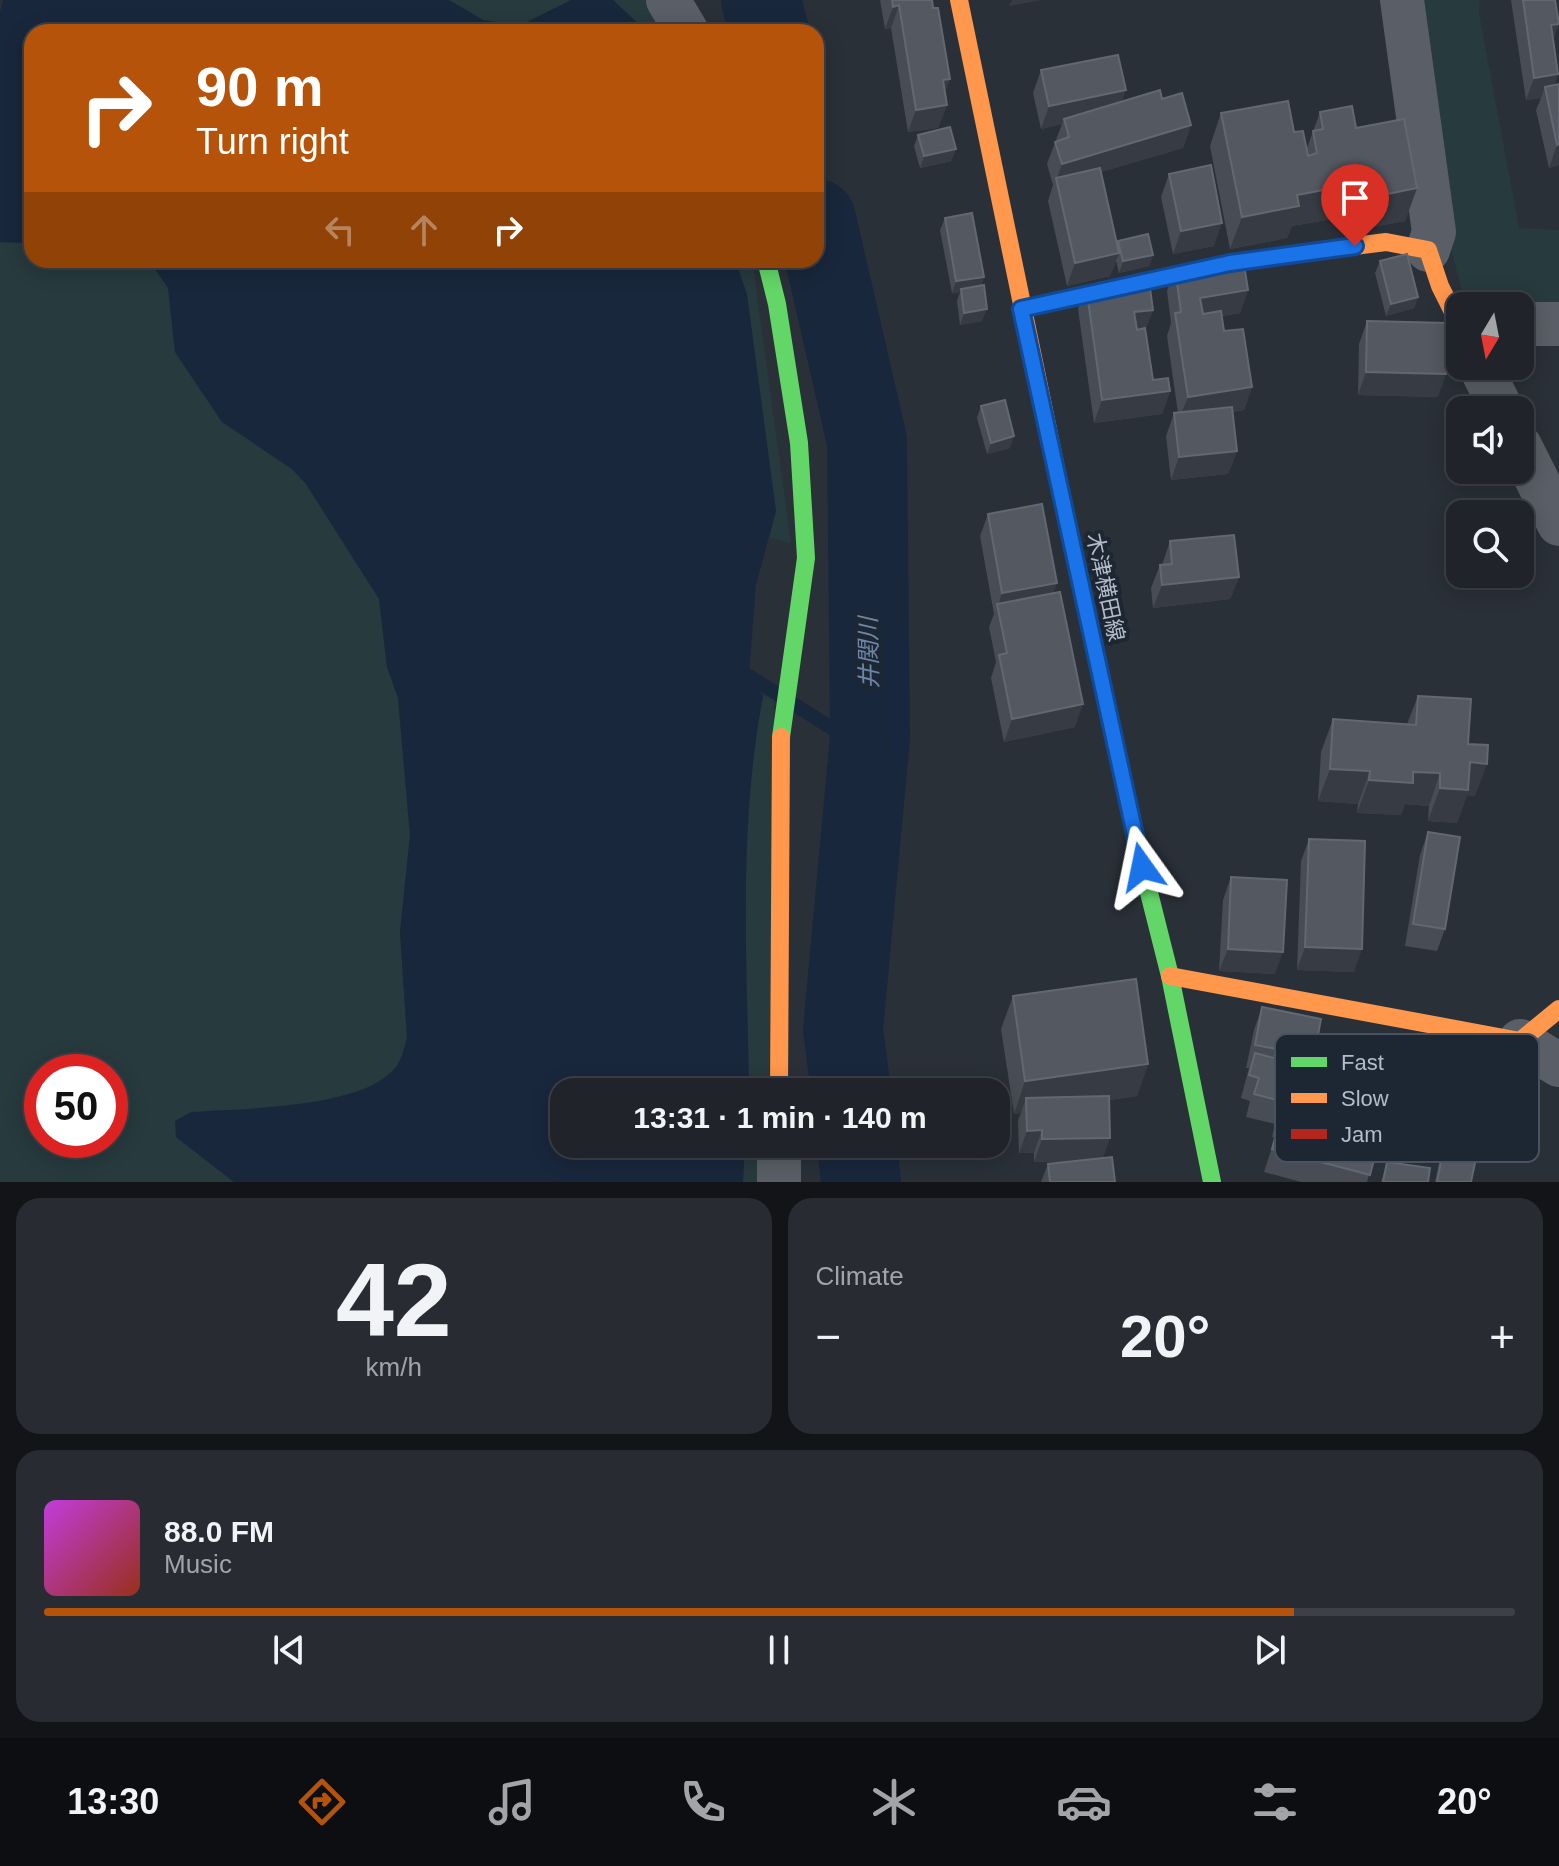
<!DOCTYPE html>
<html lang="en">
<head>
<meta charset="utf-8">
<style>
	body { margin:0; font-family:Arial,"Noto Sans JP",sans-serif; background:#282c32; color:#f1f3f6; height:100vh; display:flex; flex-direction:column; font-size:30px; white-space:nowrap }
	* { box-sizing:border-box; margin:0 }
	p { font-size:26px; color:#a2a4a8 }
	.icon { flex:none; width:44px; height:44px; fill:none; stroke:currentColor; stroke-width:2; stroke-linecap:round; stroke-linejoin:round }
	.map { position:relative; height:1182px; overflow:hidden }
	.side { display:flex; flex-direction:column; gap:16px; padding:16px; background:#121417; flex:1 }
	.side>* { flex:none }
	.guide { position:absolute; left:24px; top:24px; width:800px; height:244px; border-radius:24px; box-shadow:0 4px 20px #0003,0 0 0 2px #3d4147; background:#b45309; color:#fff; overflow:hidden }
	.needle { width:52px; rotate:190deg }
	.tools { position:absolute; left:1446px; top:292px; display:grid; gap:16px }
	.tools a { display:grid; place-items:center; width:88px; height:88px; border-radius:16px; background:#20242a; box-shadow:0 4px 20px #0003,0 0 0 2px #3d4147; font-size:40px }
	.speed { position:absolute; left:24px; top:1054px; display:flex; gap:16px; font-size:40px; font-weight:700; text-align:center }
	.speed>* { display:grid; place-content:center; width:104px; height:104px; border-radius:50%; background:#20242a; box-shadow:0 4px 20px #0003,0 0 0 2px #3d4147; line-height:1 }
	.speed .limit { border:12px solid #d22; background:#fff; color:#111 }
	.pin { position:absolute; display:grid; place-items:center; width:68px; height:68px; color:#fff; margin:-82px -34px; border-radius:50% 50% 50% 0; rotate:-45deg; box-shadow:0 0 8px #0007 }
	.pin .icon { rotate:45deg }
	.me { position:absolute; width:88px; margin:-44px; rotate:348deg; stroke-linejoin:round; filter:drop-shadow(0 0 6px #0008) }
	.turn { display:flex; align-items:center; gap:28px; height:168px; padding:0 40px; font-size:36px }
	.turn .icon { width:104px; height:104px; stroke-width:2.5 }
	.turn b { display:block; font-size:56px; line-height:68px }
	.lanes { display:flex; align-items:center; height:76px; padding:0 40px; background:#0003; justify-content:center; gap:40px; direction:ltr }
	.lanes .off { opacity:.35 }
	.big { font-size:60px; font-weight:700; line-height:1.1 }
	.side .tile { flex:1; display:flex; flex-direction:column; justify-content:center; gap:12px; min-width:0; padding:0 28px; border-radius:24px; background:#282c32 }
	.side .dial { align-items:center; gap:0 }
	.dial b { font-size:104px; line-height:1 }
	.song { display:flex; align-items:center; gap:24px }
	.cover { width:96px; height:96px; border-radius:12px; background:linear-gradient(135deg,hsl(290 70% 55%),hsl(10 70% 35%)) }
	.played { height:8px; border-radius:4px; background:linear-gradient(90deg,#b45309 85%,#3d4147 85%) }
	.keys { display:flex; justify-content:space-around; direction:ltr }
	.heat { display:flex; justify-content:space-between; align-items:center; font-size:44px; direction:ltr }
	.side .tiles { flex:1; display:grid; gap:16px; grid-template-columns:1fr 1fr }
	.tile:last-child { grid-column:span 2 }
	.trip { position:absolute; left:550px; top:1078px; width:460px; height:80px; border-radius:24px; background:#20242a; box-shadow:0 4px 20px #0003,0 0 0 2px #3d4147; font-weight:700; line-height:80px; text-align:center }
	.tab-bar { display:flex; height:128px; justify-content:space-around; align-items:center; background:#0d0e11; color:#a2a4a8 }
	.tab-bar .icon { width:56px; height:56px }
	.tab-bar .on { color:#b45309 }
	.tab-bar b { font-size:36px; color:#f1f3f6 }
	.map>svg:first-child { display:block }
	.green { fill:#273a3e; fill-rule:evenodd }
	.water { fill:#19273c }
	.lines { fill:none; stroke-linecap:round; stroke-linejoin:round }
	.stream { stroke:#19273c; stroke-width:14 }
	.river { stroke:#19273c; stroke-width:80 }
	.street { stroke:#5a5e66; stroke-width:44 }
	.fast { stroke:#63d668; stroke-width:18 }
	.slow { stroke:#ff974d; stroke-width:18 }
	.jam { stroke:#b3261e; stroke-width:18 }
	.wall { fill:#474c55 }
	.shaded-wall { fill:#373c44 }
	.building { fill:#535861; stroke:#626872; stroke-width:2 }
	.route-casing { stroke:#114b97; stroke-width:20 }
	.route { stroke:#1a73e8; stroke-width:14 }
	.labels { text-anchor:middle; stroke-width:8; stroke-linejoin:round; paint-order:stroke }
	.street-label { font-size:22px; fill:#b4bcc9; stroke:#1d2633 }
	.water-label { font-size:24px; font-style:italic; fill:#6d86a8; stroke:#1d2633 }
	.key { fill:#1d2633; stroke:#4a5360; stroke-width:2 }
	.key-label { font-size:22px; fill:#b4bcc9 }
</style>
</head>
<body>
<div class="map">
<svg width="1559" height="1182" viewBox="0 0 1559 1182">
	<rect width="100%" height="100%" fill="#2a3038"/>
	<path class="green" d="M449,0H571L519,26L483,20Z
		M613,0H647L673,32H647Z
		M1419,0H1480L1479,13L1519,228L1559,230V319L1520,306L1466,305L1446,231Z
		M32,239V260H149L168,288L175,352L222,422L292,469L306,484L379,599L387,667L398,698L410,835L400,932L407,1038L403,1054L395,1069L367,1090L176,1137L234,1182H0V242L24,243ZM42,1072H110V1140H42Z
		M735,260H752L791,543L769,538L776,511Z
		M763,696L774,697L769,1092H749C747,960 738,826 763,696Z
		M745,1144H769L768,1182H743Z"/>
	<path class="water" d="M3,0H449L483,20L519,26L571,0H613L647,32H32V239L24,243L0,242V12Z
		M149,260H735L747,294L776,511L756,585L749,675L763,696C738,826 747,960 749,1092H564V1144H745L743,1182H234L176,1137L175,1121L191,1112C242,1108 364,1109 396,1067C402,1059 404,1048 407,1038L400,932L410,835L398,698L387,667L379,599L306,484L292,469L222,422L175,352L168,288Z"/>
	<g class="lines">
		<path class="stream" d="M749,676L838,732L870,737"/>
		<path class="river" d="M761,0L769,32
			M816,219L867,441L870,737L843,1029L851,1092
			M857,1144L861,1182"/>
		<path class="street" d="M668,0L687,32
			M1402,0L1434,232L1428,250
			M1520,324H1559
			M1480,366L1502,410
			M1520,446L1559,524
			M1520,1041L1559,1065
			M779,1182V1144"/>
		<path class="fast" d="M766,260L777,304L799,443L806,558L781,737
			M1138,849L1170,976L1212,1182"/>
		<path class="slow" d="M959,0L1057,473
			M1315,251L1386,242L1428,250L1440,286L1460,326
			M1170,976L1520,1041L1559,1009
			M779,1092L781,737"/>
		<path class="jam" d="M1021,309L1230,263L1315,251
			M1057,473L1138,849"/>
	</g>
	<path class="wall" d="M880,0H932L950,79L945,92L947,105L938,128L908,132L891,28L885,29Z
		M1511,0H1555L1559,24L1553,40L1558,74L1554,85L1559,84V165L1549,168L1536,110L1541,98L1526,100Z
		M1041,70L1121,102L1162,99L1191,125L1183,148L1101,172L1117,245L1118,241L1153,255L1149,266L1119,273L1116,261L1110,276L1067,286L1048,201L1053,185L1047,164L1062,124L1041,129L1033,93Z
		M1320,112L1356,128L1417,188L1405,221L1346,232L1343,217L1292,226L1287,238L1230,249L1210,146L1221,113L1294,132L1307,148Z
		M918,135L956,149L951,161L920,168L914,146Z
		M1169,174L1214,246L1173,254L1161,197Z
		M945,218L984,277L981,286L982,321L960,325L957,301L960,292L952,293L940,230Z
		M1380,261L1418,297L1414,308L1386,316L1375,273Z
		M1175,268L1248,290L1240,313L1222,316L1224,331L1252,387L1244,410L1232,412L1237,451L1228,474L1171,480L1166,436L1174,413H1178L1167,336L1171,323L1167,291Z
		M1086,286L1127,291L1153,310L1145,330L1153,380L1170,391L1162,414L1094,423L1078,309Z
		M1367,321L1438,397L1358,395L1359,344Z
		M981,406L1010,448L987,454L977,418Z
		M988,514L1057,583L1053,593L1075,727L1004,742L991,678L996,662L989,627L994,614L980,536Z
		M1170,541L1239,577L1230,599L1153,608L1151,588L1160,565H1162Z
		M1418,696L1468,744L1475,796L1467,795L1457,823L1428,821L1429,806L1405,804L1401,815L1357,813L1358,804L1318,801L1321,752L1333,719L1407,724Z
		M1428,832L1445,929L1437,951L1405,946L1420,855Z
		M1309,839L1354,972L1297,970L1301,861Z
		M1231,877L1275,974L1219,971L1223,900Z
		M1013,996L1148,1064L1137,1096L1109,1100L1103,1158L1115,1182H1041L1048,1164L1070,1161L1034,1162V1153H1019L1018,1120L1021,1113L1014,1114L1001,1029Z
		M1262,1007L1314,1056L1310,1067L1299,1119L1295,1130L1302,1132L1317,1070L1325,1047L1342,1125L1336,1141L1345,1143L1356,1072L1365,1049L1385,1058L1383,1136L1374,1158L1367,1182H1301L1264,1172L1275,1138L1272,1137L1275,1124L1246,1117L1250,1101L1241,1098L1249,1068H1246L1254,1030Z
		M1428,1039L1424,1140L1416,1163L1383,1157L1398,1078L1406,1055L1421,1058Z
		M1492,1064L1508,1119H1503L1495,1140L1492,1139L1485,1158L1470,1157L1471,1182H1435L1439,1163L1443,1151L1459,1154L1466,1093L1475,1070L1490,1072Z
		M1387,1162L1428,1182H1381Z"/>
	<path class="shaded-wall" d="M1012,0H1042L1009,6Z
		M899,5L891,28L885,29L893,7Z
		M1559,24L1551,47V25Z
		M1558,74L1550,97L1545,87L1541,98L1526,100L1534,78Z
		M950,79L941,102L943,80Z
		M1126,90L1118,112L1064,119L1062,124L1041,129L1049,106Z
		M947,105L938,128L908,132L916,110Z
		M1191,125L1183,148L1058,185L1056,180L1062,164Z
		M1559,144V165L1549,168L1557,145Z
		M956,149L951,161L920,168L924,156Z
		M1355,184L1343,217L1292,226L1287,238L1230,249L1242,217L1297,195Z
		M1417,188L1405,221L1346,232L1358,200Z
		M1222,223L1214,246L1173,254L1181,231Z
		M1119,253L1110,276L1067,286L1075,263Z
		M1153,255L1149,266L1119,273L1123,261Z
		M984,277L980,288L961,289L960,292L952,293L956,281Z
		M1248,290L1240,313L1192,320L1200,298Z
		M1418,297L1414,308L1386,316L1391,304Z
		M987,309L982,321L960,325L964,313Z
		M1153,310L1144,332L1126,335L1134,312Z
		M1366,372L1446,374L1438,397L1358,395Z
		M1252,387L1244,410L1179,419L1188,397Z
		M1170,391L1162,414L1094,423L1102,400Z
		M1014,436L1010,448L987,454L991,443Z
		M1237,451L1228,474L1171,480L1179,457Z
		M1239,577L1230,599L1153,608L1162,585Z
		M1057,583L1048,606H998L1002,593Z
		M1083,704L1075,727L1004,742L1012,719Z
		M1470,762L1487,764L1475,796L1467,795L1457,823L1428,821L1440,788Z
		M1330,769L1370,771L1358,804L1318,801Z
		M1413,772L1440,773L1429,806L1405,804L1401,815L1357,813L1369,780Z
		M1305,947L1362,949L1354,972L1297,970Z
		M1228,949L1283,952L1275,974L1219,971Z
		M1148,1064L1137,1096L1027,1112L1026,1098L1021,1113L1014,1114L1025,1081Z
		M1506,1095L1516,1096L1508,1119H1503Z
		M1042,1130L1034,1153H1019L1027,1131Z
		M1467,1132L1494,1136L1485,1158L1459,1155Z
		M1110,1138L1102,1161L1034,1162L1042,1139Z"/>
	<path class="building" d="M892,0H932L933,8H938L950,79L943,80L947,105L916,110L899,5L893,7Z
		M1523,0H1555L1559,24L1551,25L1558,74L1534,78Z
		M1118,55L1126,90L1049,106L1041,70Z
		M1559,84V144L1557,145L1545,87Z
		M1160,90L1162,99L1182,93L1191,125L1062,164L1055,142L1069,137L1064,119Z
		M1288,101L1294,132L1303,131L1308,156L1317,153L1313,131L1323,129L1320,112L1352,106L1356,128L1404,119L1417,188L1358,200L1355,184L1297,195L1299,206L1242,217L1221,113Z
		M950,127L956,149L924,156L918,135Z
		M1211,165L1222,223L1181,231L1169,174Z
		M1100,168L1119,253L1075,263L1056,178Z
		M972,213L984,277L956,281L945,218Z
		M1148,234L1153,255L1123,261L1118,241Z
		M1407,254L1418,297L1391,304L1380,261Z
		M1243,258L1248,290L1200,298L1203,314L1221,311L1224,331L1243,329L1252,387L1188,397L1175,313L1181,312L1175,268Z
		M1125,281L1127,291L1150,288L1153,310L1134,312L1137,330L1145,328L1153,380L1168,378L1170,391L1102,400L1086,286Z
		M984,285L987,309L964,313L961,289Z
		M1367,321L1447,323L1446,374L1366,372Z
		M1005,400L1014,436L991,443L981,406Z
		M1232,407L1237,451L1179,457L1174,413Z
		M1042,504L1057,583L1002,593L988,514Z
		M1234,535L1239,577L1162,585L1160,565L1172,564L1170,541Z
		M1060,592L1083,704L1012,719L999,655L1007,653L997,604Z
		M1418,696L1471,699L1468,744L1488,745L1487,764L1470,762L1468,790L1440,788V773L1413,772V783L1369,780L1370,771L1330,769L1333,719L1416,725Z
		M1428,832L1460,837L1445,929L1413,924Z
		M1309,839L1365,841L1362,949L1305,947Z
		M1231,877L1287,880L1283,952L1228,949Z
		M1136,979L1148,1064L1025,1081L1013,996Z
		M1262,1007L1321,1019L1314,1056L1255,1045Z
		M1255,1053L1312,1068L1299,1119L1281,1115L1284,1102L1254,1094L1259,1078L1249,1075Z
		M1109,1096L1110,1138L1042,1139V1130L1027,1131L1026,1098Z
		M1286,1128L1376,1152L1370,1175L1272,1149L1275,1138L1283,1140Z
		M1443,1151L1476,1158L1471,1182H1437Z
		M1112,1157L1115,1182H1050L1048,1164Z
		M1387,1162L1430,1168L1428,1182H1383Z"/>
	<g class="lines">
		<defs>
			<path id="route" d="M1142,867L1021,309L1230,263L1355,246"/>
		</defs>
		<use href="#route" class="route-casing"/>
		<use href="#route" class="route"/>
	</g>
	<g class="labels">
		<g class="street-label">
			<text transform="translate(1106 587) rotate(78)" y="8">木津横田線</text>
		</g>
		<g class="water-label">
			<text transform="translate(869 653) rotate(-91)" y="8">井関川</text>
		</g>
	</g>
	<rect x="1275" y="1034" width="264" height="128" rx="12" class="key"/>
	<rect x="1291" y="1057" width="36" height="10" fill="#63d668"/>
	<rect x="1291" y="1093" width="36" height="10" fill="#ff974d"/>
	<rect x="1291" y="1129" width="36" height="10" fill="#b3261e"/>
	<g class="key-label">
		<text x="1341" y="1070">Fast</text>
		<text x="1341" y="1106">Slow</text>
		<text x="1341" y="1142">Jam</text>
	</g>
</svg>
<div class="tools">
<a><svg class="needle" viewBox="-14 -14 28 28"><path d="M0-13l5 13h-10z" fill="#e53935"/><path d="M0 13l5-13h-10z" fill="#a2a4a8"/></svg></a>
<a><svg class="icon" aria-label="sound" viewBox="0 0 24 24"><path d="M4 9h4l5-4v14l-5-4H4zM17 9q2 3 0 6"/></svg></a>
<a><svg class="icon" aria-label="search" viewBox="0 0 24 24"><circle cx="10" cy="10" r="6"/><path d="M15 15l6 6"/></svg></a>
</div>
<div class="speed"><div class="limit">50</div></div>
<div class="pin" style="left:1355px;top:246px;background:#d93025"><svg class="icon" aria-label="arrive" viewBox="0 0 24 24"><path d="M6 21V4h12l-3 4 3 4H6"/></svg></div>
<svg class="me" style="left:1142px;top:867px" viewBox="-20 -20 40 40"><path d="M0-17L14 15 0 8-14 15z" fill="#1a73e8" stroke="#fff" stroke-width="4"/></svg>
<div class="trip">13:31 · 1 min · 140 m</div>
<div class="guide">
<div class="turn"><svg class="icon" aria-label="right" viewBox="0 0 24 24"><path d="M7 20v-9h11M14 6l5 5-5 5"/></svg><div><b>90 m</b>Turn right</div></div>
<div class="lanes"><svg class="icon off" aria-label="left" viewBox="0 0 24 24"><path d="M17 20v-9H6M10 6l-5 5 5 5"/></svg><svg class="icon off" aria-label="ahead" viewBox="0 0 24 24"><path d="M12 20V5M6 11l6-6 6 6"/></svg><svg class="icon" aria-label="right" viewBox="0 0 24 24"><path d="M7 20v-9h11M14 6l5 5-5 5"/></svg></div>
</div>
</div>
<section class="side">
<div class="tiles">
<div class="tile dial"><b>42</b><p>km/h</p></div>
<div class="tile"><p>Climate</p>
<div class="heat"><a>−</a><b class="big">20°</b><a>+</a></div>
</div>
<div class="tile">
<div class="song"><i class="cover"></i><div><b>88.0 FM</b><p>Music</p></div></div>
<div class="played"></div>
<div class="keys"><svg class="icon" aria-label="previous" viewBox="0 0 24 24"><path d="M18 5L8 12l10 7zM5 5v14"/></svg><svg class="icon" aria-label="pause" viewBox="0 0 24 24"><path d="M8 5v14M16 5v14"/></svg><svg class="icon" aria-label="next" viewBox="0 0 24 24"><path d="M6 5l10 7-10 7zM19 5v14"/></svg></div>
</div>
</div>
</section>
<nav class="tab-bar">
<b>13:30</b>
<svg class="icon on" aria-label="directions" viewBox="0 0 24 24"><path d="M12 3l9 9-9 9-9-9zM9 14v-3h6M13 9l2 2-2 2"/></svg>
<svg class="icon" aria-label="music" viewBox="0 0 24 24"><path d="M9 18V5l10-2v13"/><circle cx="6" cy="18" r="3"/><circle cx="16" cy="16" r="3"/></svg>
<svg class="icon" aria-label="phone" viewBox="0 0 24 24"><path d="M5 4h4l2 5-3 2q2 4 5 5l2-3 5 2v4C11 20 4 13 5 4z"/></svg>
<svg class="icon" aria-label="climate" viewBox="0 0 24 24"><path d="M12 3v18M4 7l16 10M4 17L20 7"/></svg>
<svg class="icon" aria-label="car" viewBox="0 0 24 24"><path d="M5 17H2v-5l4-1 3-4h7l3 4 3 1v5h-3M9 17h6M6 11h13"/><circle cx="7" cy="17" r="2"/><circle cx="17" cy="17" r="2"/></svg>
<svg class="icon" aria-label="filters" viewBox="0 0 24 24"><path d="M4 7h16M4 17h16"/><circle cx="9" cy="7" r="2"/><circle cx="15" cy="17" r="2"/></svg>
<b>20°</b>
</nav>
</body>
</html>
